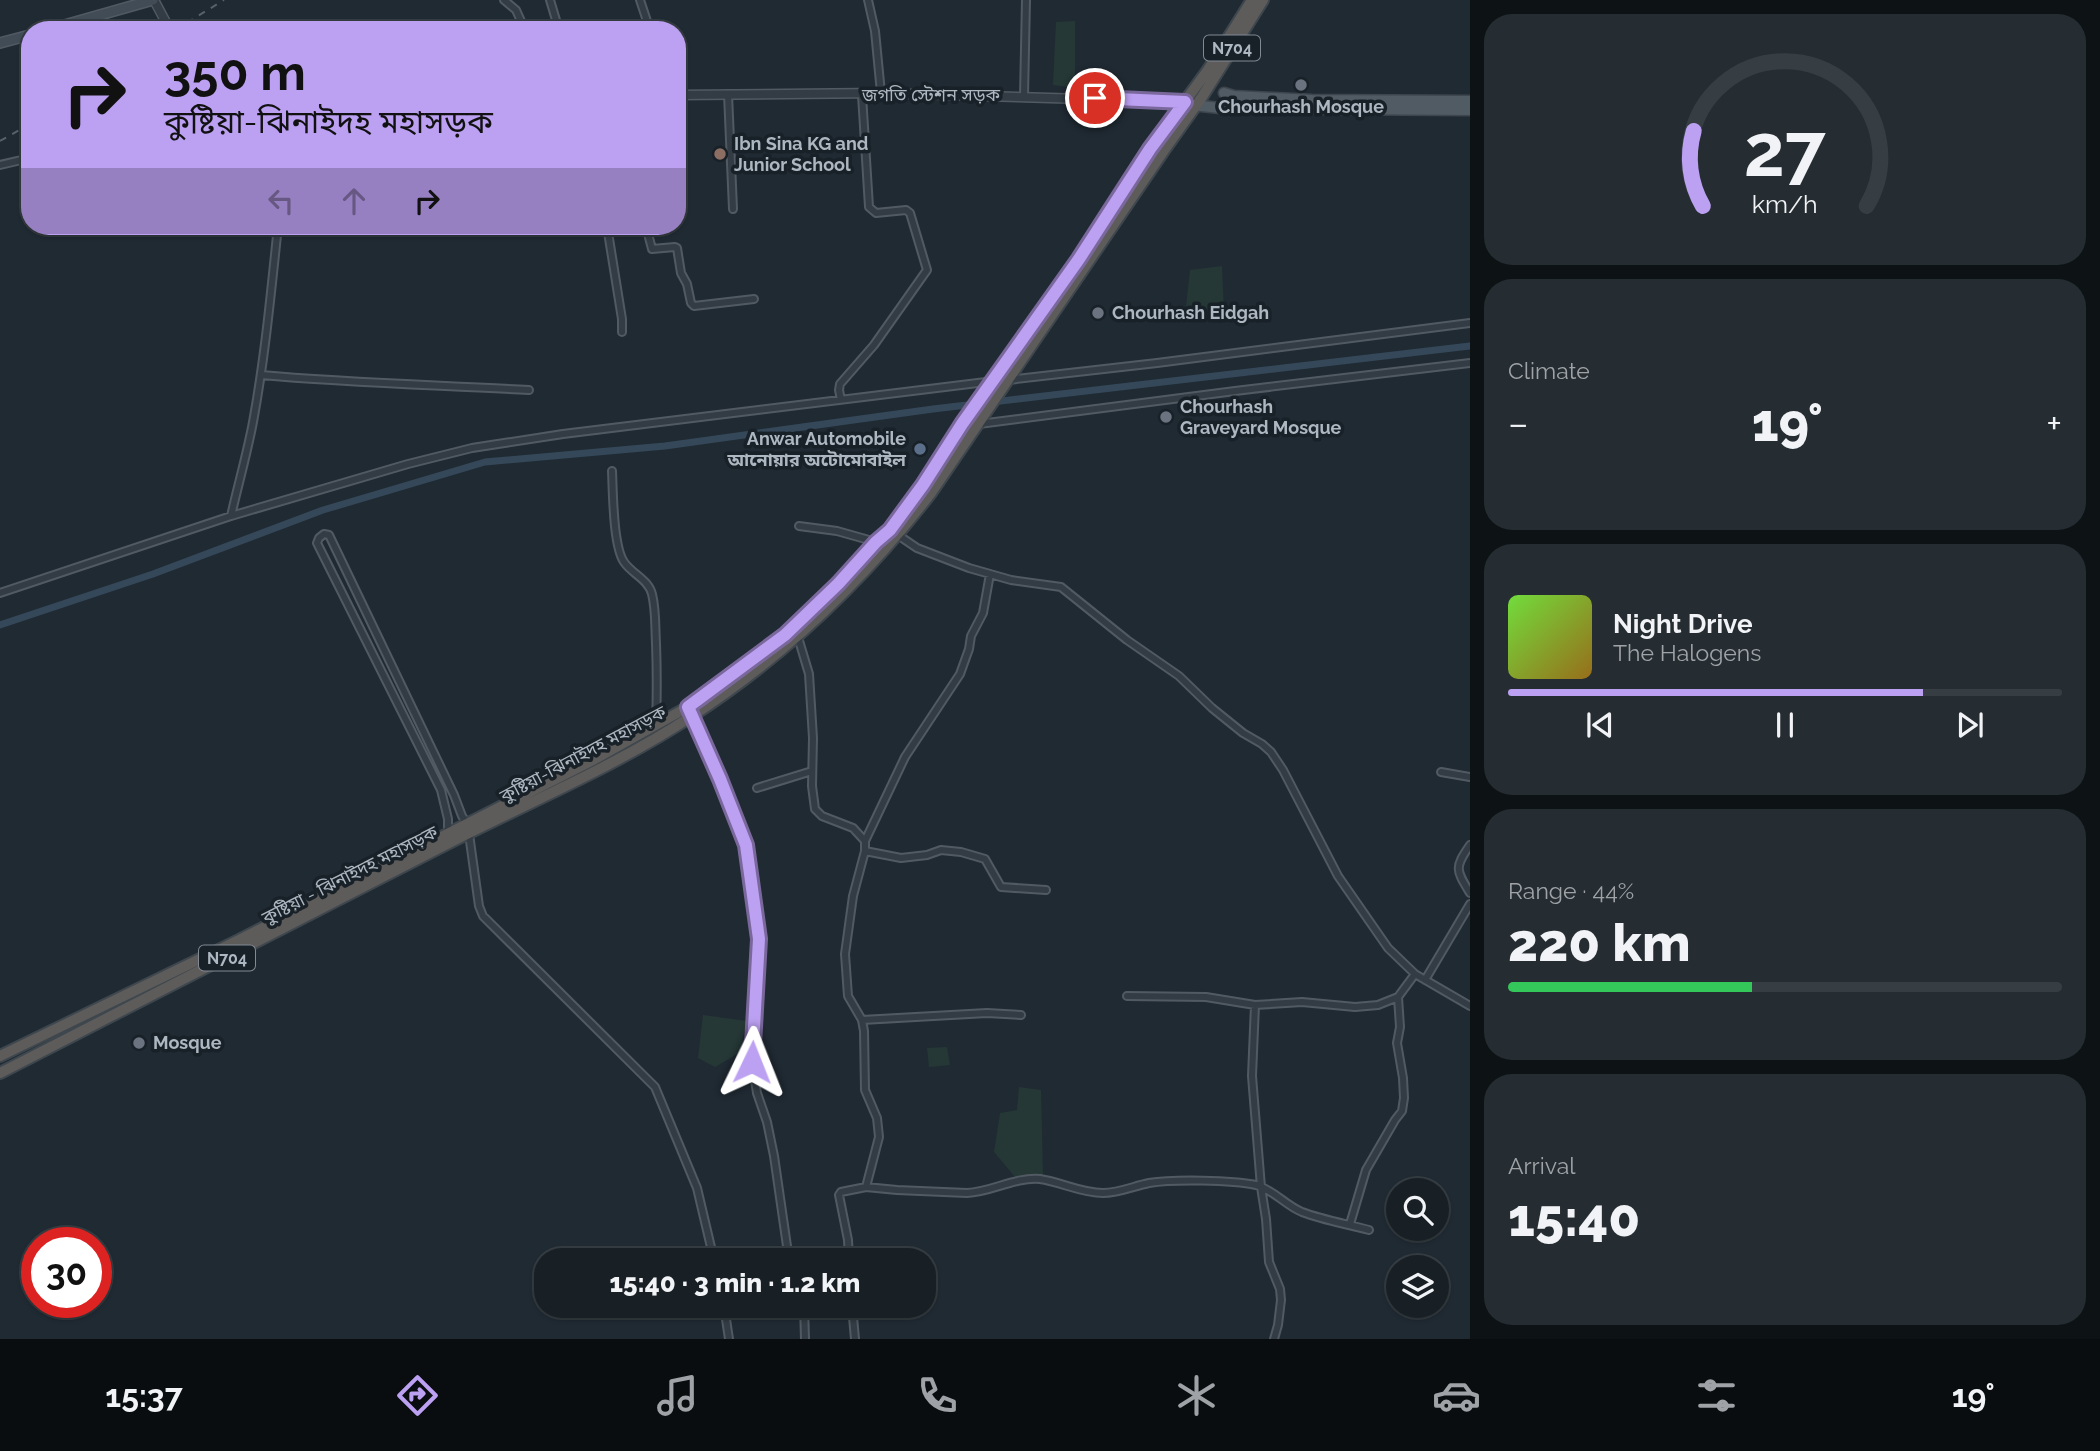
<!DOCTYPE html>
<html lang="en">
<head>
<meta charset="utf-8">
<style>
	body { margin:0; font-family:Raleway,"Noto Sans Bengali",sans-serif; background:#252d32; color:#f1f3f6; height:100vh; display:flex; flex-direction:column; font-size:26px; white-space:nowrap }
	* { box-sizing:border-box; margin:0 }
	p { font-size:23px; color:#9fa3a7 }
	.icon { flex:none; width:38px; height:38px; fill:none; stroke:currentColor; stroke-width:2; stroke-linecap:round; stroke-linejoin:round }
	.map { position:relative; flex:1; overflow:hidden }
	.drawer { display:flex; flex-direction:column; gap:14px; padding:14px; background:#0d1215; width:630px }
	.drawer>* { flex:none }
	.guide { position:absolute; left:21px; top:21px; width:665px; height:214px; border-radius:28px; box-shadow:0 2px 5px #0004,0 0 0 2px #363e43; background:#bca0f2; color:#111; overflow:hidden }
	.tools { position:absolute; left:1386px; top:1178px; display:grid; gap:14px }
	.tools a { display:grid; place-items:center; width:63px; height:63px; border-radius:50%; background:#182026; box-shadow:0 2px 5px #0004,0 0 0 2px #363e43; font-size:35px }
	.speed { position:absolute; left:21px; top:1227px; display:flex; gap:14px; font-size:35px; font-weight:700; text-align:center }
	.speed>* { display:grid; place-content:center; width:91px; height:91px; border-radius:50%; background:#182026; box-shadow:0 2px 5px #0004,0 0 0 2px #363e43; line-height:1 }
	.speed .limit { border:10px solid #d22; background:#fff; color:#111 }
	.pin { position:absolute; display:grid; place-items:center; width:60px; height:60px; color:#fff; margin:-30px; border:4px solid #fff; border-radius:50%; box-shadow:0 2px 7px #0007 }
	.me { position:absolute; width:77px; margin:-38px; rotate:2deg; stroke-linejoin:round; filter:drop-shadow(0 0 5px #0008) }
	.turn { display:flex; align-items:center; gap:24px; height:147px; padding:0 28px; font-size:32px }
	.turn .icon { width:91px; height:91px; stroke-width:2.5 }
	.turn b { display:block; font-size:49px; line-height:60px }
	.lanes { display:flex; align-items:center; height:66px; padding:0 28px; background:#0003; justify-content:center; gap:35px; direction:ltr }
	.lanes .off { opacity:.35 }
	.big { font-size:52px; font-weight:800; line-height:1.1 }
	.drawer .card { flex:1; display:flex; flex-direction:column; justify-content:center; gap:10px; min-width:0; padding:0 24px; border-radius:28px; background:#252d32 }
	.drawer .dial { align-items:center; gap:0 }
	.dial svg { height:182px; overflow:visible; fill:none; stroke:#363e43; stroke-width:7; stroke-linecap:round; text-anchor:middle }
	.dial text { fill:#f1f3f6; stroke:none }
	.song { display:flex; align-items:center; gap:21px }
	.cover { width:84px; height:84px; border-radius:10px; background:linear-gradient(135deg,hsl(100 70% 55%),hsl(40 70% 35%)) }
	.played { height:7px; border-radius:4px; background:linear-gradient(90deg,#bca0f2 75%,#363e43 75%) }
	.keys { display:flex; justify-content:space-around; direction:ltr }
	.heat { display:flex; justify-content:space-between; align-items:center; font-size:38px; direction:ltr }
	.charge { height:10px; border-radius:5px; background:linear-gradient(90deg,#34c759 44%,#363e43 0) }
	.trip { position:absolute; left:534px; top:1248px; width:402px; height:70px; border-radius:28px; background:#182026; box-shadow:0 2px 5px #0004,0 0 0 2px #363e43; font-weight:800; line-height:70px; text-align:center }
	.tab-bar { display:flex; height:112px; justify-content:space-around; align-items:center; background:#0a0d0f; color:#9fa3a7 }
	.tab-bar .icon { width:49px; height:49px }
	.tab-bar .active { color:#bca0f2 }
	.tab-bar b { font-size:32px; color:#f1f3f6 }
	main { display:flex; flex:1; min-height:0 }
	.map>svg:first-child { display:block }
	.green { fill:#253836 }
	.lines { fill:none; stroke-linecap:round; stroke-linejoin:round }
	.canal { stroke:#354859; stroke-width:7 }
	.minor-casing { stroke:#515a62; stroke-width:10 }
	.tertiary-casing { stroke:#515a62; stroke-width:11 }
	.secondary-casing { stroke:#515a62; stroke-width:12 }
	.primary-casing { stroke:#3d454d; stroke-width:13 }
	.trunk-casing { stroke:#3e474e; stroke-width:14 }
	.minor { stroke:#333c44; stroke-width:6 }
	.tertiary { stroke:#333c44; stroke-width:8 }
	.secondary { stroke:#424c56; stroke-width:9 }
	.primary { stroke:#515b64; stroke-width:10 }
	.trunk { stroke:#5d5c5a; stroke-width:10 }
	.rail { stroke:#56616a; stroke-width:2; stroke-dasharray:7 7; stroke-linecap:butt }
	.route-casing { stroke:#7a689d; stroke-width:18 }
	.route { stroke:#bca0f2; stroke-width:12 }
	.worship-dot { fill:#6b7280; stroke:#192128; stroke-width:2.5 }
	.education-dot { fill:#8d6e63; stroke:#192128; stroke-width:2.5 }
	.service-dot { fill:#5c6f8a; stroke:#192128; stroke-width:2.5 }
	.labels { text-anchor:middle; stroke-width:7; stroke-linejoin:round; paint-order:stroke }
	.shield { fill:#192128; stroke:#818a93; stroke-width:2 }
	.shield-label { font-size:16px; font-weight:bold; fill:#adb7c1 }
	.street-label { font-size:18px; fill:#adb7c1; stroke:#192128 }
	.poi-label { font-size:18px; font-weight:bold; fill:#adb7c1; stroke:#192128; text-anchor:start }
</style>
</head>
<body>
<main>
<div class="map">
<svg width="1470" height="1339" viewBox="0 0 1470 1339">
	<rect width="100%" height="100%" fill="#202a33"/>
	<path class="green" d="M1075,21V88L1053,85L1056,22Z
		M1222,266L1224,313L1185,316L1190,270Z
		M703,1015L747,1021L739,1053L715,1067L698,1058Z
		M947,1047L950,1065L929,1067L927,1048Z
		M1019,1087L1041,1090L1043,1176L1015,1177L994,1152L1000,1113L1017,1110Z"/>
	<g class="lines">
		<path class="canal" d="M0,625L153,574L323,510L485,462L665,446L933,409L1470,346"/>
		<defs>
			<path id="minor" d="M504,0L516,10L525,30
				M550,0L559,30
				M640,0L650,30
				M868,0L875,31L881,93
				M728,94L733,209
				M1024,96L1026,0
				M0,165L30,158
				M607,226L622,319V332
				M646,226L652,249L675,247L677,248L681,273L687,284L691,303L694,306L754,299
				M261,375C350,383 439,385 529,390
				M1008,380L1157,363L1470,323
				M841,400L839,390L840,384L874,345L927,270L910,213L906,210L876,213L869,207L862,95
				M979,424L1235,391L1470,363
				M612,471C613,492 613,546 624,562C632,574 648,579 652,594C656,610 655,627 656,643C657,671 657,698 656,725
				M231,516C238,485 247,454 253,422C265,357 271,292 278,226
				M799,526L837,531L876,542
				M895,533L917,548L969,568L1011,580L1061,587L1127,640L1179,676L1212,708L1243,733L1262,744L1271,752L1283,770L1338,876L1388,948L1415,974L1470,1006
				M0,593L231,516L408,464L472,448L563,434L994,381
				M797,634L809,674L813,738L812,786L815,809L822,816L853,828L865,841V851L853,896L845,954L848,996L862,1020L864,1031L865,1090L877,1118L879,1137L866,1187
				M691,715L720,779L746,845L759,939L752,1062L757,1093L767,1122L774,1156L789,1260
				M1441,772L1470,777
				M757,788L812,771
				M469,834L479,906L483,916L655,1087L697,1188L714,1260
				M448,835V819L441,790L317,543L319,538L324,534L329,535L454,795L462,816L468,825
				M865,841L905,757L960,674L969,649L971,636L983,613L990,574
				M1470,845C1454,868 1456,870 1470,893
				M865,851L901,858L927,855L941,850L961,852L985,859L1001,887L1046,890
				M1425,980L1470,904
				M1127,996L1206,997L1255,1005L1302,1002L1355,1007L1378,1005L1398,997L1415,974
				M1255,1005L1252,1076L1261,1187L1266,1219L1269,1262L1280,1289L1281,1300L1278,1325L1274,1339
				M862,1020L987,1013L1021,1015
				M1350,1224L1366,1170L1395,1120L1402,1111L1404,1098L1403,1078L1397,1043L1400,1027L1398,997
				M849,1260L848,1240L839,1195L841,1192L866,1187L897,1190L967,1193C992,1192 1014,1177 1040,1179C1061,1182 1081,1193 1103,1193C1119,1193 1134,1186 1149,1183C1173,1179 1232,1180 1256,1185C1274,1190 1285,1205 1302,1212C1323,1220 1347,1224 1369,1230
				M724,1306L729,1339
				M804,1306L805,1339
				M852,1306L855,1339"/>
			<path id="tertiary" d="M154,0L170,30
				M677,95L881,93L1185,102"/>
			<path id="secondary" d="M47,30L153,0
				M0,43L30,35"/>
			<path id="primary" d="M1224,93L1234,96L1312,100L1470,101
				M1192,105L1220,108L1470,110"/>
			<path id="trunk" d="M0,1056L235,942L593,760L688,707L784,635L838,585L876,542L890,530L923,485L962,424L1079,259L1150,149L1208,70L1252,0
				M0,1073C147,997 294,923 441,847C524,804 613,768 692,716C784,656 864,580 931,493L1165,149L1202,97L1263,0"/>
		</defs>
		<use href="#minor" class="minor-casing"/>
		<use href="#tertiary" class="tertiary-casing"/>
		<use href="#secondary" class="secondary-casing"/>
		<use href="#primary" class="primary-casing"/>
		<use href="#trunk" class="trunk-casing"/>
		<use href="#minor" class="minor"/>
		<use href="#tertiary" class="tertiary"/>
		<use href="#secondary" class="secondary"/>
		<use href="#primary" class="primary"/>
		<use href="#trunk" class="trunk"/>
		<path class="rail" d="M175,30L224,0
			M0,141L30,124"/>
	</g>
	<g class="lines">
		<defs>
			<path id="route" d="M752,1062L759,939L746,845L720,779L688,707L785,635L838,584L876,542L890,530L923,485L962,424L1079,259L1150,149L1185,102L1095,98"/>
		</defs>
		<use href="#route" class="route-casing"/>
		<use href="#route" class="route"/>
	</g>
	<g class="worship-dot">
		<circle cx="1301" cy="85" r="7"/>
		<circle cx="1098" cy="313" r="7"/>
		<circle cx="1166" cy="417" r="7"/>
		<circle cx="139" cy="1043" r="7"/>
	</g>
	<circle class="education-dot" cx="720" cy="154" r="7"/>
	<circle class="service-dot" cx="920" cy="449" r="7"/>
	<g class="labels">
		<g class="shield">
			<rect x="1204" y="35.5" width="56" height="25" rx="5"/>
			<rect x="199" y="945.5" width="56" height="25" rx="5"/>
		</g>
		<g class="shield-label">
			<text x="1232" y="54">N704</text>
			<text x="227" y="964">N704</text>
		</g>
		<g class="street-label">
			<text x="931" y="101">জগতি স্টেশন সড়ক</text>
			<text transform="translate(583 754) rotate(-28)" y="6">কুষ্টিয়া-ঝিনাইদহ মহাসড়ক</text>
			<text transform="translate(350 875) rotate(-27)" y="6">কুষ্টিয়া - ঝিনাইদহ মহাসড়ক</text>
		</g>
		<g class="poi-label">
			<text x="1301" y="113" text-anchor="middle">Chourhash Mosque</text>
			<text x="734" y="150">Ibn Sina KG and<tspan x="734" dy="21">Junior School</tspan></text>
			<text x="1112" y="319">Chourhash Eidgah</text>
			<text x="1180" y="413">Chourhash<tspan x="1180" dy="21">Graveyard Mosque</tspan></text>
			<text x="906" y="445" text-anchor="end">Anwar Automobile<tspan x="906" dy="21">আনোয়ার অটোমোবাইল</tspan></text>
			<text x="153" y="1049">Mosque</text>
		</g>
	</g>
</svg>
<div class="tools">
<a><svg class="icon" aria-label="search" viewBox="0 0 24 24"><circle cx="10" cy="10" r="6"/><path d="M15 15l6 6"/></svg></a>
<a><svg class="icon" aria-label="layers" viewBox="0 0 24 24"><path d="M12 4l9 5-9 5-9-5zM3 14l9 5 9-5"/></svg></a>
</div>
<div class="speed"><div class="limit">30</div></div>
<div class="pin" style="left:1095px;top:98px;background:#d93025"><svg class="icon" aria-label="arrive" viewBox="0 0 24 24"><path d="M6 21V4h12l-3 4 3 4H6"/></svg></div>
<svg class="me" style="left:752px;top:1062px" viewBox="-20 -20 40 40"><path d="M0-17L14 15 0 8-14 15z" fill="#bca0f2" stroke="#fff" stroke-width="4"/></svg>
<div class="trip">15:40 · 3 min · 1.2 km</div>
<div class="guide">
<div class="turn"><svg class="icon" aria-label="right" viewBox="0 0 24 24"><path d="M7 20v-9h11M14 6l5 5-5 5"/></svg><div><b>350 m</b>কুষ্টিয়া-ঝিনাইদহ মহাসড়ক</div></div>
<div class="lanes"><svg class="icon off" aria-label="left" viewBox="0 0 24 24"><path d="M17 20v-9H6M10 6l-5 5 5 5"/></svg><svg class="icon off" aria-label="ahead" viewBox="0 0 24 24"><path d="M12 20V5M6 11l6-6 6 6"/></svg><svg class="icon" aria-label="right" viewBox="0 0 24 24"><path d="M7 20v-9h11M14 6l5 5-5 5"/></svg></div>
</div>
</div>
<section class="drawer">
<div class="card dial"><svg viewBox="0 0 100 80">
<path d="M14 69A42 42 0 1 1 86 69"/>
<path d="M14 69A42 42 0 0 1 10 36" stroke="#bca0f2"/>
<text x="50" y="56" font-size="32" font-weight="700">27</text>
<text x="50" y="72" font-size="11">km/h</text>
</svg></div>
<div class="card"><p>Climate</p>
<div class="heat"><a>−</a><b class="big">19°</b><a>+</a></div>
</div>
<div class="card">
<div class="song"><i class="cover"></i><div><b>Night Drive</b><p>The Halogens</p></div></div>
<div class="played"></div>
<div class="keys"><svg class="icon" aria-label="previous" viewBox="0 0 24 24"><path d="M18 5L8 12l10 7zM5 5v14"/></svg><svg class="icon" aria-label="pause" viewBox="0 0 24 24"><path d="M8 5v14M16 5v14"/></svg><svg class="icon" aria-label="next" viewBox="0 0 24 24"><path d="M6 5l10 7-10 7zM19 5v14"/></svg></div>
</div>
<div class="card"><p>Range · 44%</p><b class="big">220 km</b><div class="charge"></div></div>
<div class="card"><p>Arrival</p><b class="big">15:40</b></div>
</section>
</main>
<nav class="tab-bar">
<b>15:37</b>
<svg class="icon active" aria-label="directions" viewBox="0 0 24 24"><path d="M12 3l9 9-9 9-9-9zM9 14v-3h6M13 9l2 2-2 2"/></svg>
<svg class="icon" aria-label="music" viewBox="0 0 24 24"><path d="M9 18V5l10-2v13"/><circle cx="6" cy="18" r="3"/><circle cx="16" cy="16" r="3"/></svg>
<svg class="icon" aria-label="phone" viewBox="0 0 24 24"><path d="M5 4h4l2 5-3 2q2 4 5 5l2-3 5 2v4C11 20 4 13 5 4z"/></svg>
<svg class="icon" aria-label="climate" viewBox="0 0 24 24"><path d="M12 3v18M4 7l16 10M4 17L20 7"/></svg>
<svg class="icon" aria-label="car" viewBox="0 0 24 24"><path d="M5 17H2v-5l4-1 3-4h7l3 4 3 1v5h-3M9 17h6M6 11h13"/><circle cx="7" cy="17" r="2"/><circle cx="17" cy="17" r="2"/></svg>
<svg class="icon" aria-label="filters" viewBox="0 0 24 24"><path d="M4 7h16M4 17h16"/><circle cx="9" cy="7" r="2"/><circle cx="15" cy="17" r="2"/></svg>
<b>19°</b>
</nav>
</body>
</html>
